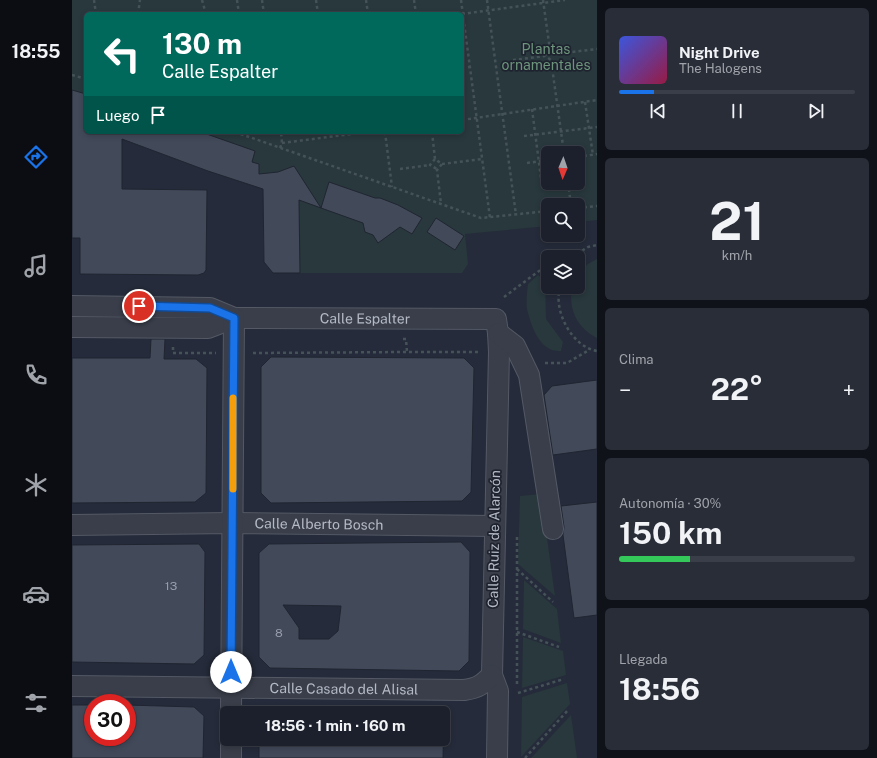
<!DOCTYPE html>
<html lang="es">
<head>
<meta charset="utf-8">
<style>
	body { margin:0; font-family:"Public Sans",sans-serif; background:#292d38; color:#f1f3f6; height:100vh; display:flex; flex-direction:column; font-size:15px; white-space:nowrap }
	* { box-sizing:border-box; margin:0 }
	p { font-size:13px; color:#a0a3a9 }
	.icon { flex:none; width:22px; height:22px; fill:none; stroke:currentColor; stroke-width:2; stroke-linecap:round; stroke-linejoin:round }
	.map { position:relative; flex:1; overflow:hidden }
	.drawer { display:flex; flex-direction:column; gap:8px; padding:8px; background:#0f1218; width:280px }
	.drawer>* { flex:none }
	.guide { position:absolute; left:12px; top:12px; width:380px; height:122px; border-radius:6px; box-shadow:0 2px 6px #0003,0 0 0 1px #3a3e48; background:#00695c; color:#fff; overflow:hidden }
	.needle { width:26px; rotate:182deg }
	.buttons { position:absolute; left:469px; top:146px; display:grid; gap:8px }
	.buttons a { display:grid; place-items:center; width:44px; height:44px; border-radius:6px; background:#1c202c; box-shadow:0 2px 6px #0003,0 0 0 1px #3a3e48; font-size:20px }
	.speed { position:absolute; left:12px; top:694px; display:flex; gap:8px; font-size:20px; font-weight:700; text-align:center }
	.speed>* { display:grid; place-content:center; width:52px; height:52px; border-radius:50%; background:#1c202c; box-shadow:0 2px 6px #0003,0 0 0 1px #3a3e48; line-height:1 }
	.speed .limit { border:6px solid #d22; background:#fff; color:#111 }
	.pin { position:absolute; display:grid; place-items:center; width:34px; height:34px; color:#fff; margin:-17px; border:2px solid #fff; border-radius:50%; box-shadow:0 1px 4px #0007 }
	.me { position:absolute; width:44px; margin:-22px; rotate:0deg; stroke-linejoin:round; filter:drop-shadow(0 0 3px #0008) }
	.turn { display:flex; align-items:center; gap:14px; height:84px; padding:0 12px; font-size:18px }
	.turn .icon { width:52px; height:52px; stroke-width:2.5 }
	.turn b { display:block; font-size:28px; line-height:34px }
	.then { display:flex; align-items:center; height:38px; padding:0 12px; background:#0003; gap:8px; font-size:15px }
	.big { font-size:30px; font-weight:700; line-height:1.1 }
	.drawer .card { flex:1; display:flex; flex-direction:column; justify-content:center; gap:6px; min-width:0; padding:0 14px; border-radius:6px; background:#292d38 }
	.drawer .dial { align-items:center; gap:0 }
	.dial b { font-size:52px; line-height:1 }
	.song { display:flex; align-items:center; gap:12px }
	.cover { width:48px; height:48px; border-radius:6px; background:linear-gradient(135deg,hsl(230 70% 55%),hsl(340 70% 35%)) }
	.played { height:4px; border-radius:2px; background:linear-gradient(90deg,#1a73e8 15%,#3a3e48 15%) }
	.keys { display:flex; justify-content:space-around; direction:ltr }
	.heat { display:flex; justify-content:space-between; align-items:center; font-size:22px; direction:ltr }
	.charge { height:6px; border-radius:3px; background:linear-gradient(90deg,#34c759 30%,#3a3e48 0) }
	.trip { position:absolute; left:148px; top:706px; width:230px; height:40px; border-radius:6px; background:#1c202c; box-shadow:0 2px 6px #0003,0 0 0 1px #3a3e48; font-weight:700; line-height:40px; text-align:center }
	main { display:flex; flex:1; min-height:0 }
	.tabs { display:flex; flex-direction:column; width:72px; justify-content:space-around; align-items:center; background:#0b0d12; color:#a0a3a9 }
	.tabs .icon { width:28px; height:28px }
	.tabs .current { color:#1a73e8 }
	.tabs b { font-size:18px; color:#f1f3f6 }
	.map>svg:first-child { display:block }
	.green { fill:#28383c; fill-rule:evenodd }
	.building { fill:#424959; stroke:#202531; fill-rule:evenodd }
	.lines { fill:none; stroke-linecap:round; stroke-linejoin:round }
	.minor-casing { stroke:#545965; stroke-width:22 }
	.path { stroke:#455358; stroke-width:2.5; stroke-dasharray:3 3; stroke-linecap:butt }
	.minor { stroke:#393e4a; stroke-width:20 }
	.route-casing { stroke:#114b97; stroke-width:10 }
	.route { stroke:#1a73e8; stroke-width:7 }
	.slow { stroke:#f59e0b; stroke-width:7 }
	.labels { text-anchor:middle; stroke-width:3.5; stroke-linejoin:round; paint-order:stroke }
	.number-label { font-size:12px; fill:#989dab }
	.park-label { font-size:14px; fill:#6d957c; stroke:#1e232f }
	.street-label { font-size:14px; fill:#b4b9c6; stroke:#1e232f }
</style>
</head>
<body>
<main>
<nav class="tabs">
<b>18:55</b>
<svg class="icon current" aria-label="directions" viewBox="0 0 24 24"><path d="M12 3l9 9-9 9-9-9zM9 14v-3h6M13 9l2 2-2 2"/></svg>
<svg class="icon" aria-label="music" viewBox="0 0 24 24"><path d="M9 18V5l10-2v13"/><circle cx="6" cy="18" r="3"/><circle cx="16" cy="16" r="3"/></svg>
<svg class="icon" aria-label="phone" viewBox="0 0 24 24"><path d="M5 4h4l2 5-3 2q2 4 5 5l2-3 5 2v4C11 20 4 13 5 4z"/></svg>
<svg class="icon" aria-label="climate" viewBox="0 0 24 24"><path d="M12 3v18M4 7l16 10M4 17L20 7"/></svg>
<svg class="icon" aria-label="car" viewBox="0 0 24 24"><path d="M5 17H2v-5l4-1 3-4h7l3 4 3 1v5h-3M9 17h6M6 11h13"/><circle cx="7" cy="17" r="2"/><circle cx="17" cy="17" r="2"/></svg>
<svg class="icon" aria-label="filters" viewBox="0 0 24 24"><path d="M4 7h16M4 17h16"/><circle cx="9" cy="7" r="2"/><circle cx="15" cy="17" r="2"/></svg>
</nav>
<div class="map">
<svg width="525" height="758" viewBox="0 0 525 758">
	<rect width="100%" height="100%" fill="#252b3a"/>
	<path class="green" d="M0,0H525V220L506,222V205H476V226L393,234L396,264L390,273H201L192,262L191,189L136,171L31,132H390V14H14V126L0,121ZM476,153H506V183H476Z
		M525,259V338C505,328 496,309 500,287H506C506,270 510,267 525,259Z
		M466,275L473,280L474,319L491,342L489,351C468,353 459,326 455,309C454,302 455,292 456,284Z
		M469,494L483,596L446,564L448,496Z
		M452,580L485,609L489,643L451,629Z
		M451,637L491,651L494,675L450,688Z
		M495,683L498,704L449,757L450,697Z
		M499,715L505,758H459Z"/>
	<path class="building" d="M0,90L14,94V132H129L183,151L180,162L187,164V174L206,172L222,166L249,208L227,200L228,273H201L192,262L191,189L136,171L50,139V189L135,190L134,270L132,273L126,275L8,274V238H0Z
		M257,182L303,198H308L326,205L350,218L340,234L328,227L306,243L301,235L293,232L291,223L249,208Z
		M364,218L392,236L383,250L355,232Z
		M79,339H93L92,359H124L135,368L134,493L123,502L0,503V358H78Z
		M199,357L392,358L402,368L399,492L390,501L199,503L189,493V367Z
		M525,380V449L481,455L472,395L480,386Z
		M525,502V615L502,618L491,535L492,527L489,506Z
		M389,542L398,552L397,661L387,671L198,668L187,657V553L197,544ZM211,605L269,606L266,631L257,639H227V628Z
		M124,544H127L133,552L132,655L122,664L0,662V545Z
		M0,705H21V737H55V705L122,707L132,716L131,758H0Z
		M266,707L365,710V713H372L371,758H187V739H371V713H193L197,709L265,710Z"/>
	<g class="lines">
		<defs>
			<g id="minor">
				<path id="s1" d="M0,306L138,308L162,318L424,319L426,333L427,352L420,675L426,691L425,758"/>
				<path d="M0,327L136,328L162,318"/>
				<path d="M426,333L443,346L457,375L481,529"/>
				<path id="s2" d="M0,525L160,523L423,526"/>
				<path id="s3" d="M0,686L392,690C406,688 410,685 420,675"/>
				<path d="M159,713L162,318"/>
				<path d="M159,758V739"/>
			</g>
		</defs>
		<use href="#minor" class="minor-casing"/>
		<path class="path" d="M22,0L24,14
			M130,0L134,14
			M165,0L167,14
			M190,0L192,14
			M244,0L246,14
			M294,0L296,14
			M342,0L344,14
			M389,0L418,218
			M415,0L444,215
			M471,0L478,50L473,56
			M66,14L68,0
			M390,14L493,0
			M478,50L483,54L525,49
			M441,60L473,56L479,60L492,153
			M390,68L398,67
			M0,75L14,79
			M513,102L521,155
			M460,109L470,186L496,183
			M390,120L525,100
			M163,132L409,218L476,211
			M313,132L320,187
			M360,132L363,159L370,164L365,170L369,204
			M452,136L525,127
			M210,143L295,132
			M208,148L210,143L209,132
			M506,157L525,154
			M363,159L358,165L365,169
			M455,163L476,160
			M370,164L410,159
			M328,169L358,165
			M496,183L499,205
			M506,208L525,206
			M500,257L516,247L525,245
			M488,287C481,311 500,347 525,351
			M432,297L471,268H476
			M331,339H334L335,352H408
			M101,347V353H144
			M181,353L335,352
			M473,363H495L517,350
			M445,569L481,602
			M445,632L487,647
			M445,684V534
			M446,693L492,679
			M453,758L496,710"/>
		<use href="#minor" class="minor"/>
	</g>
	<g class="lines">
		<defs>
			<path id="route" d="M67,306L138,308L162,318L159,672"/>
		</defs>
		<use href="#route" class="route-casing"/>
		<use href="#route" class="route"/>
		<path class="slow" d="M161,489V398"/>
	</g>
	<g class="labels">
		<g class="number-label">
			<text x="99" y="590">13</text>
			<text x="207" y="637">8</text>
		</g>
		<g class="park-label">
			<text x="474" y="54">Plantas<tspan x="474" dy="16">ornamentales</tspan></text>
		</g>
		<g class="street-label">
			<text dy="5" stroke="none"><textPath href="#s1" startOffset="295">Calle Espalter</textPath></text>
			<text dy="5" stroke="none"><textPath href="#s2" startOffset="247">Calle Alberto Bosch</textPath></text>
			<text transform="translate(422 539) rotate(-89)" y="5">Calle Ruiz de Alarcón</text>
			<text dy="5" stroke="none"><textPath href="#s3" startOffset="272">Calle Casado del Alisal</textPath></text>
		</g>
	</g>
</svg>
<div class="buttons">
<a><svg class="needle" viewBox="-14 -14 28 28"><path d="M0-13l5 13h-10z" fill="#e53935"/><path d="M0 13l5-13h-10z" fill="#a0a3a9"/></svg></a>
<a><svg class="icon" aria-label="search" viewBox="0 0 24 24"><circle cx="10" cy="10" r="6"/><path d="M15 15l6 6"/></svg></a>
<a><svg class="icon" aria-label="layers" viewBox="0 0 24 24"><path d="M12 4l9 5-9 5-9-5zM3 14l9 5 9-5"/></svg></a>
</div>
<div class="speed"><div class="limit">30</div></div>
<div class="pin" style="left:67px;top:306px;background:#d93025"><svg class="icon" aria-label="arrive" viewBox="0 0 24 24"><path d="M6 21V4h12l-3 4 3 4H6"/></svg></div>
<svg class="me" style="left:159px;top:672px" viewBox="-20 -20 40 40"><circle r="19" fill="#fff"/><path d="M0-13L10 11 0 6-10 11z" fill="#1a73e8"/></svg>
<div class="trip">18:56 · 1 min · 160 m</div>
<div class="guide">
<div class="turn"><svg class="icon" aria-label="left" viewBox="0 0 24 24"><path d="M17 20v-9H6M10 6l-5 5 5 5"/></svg><div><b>130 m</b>Calle Espalter</div></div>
<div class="then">Luego<svg class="icon" aria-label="arrive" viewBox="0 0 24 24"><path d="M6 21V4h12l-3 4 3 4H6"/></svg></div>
</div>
</div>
<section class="drawer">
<div class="card">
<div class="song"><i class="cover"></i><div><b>Night Drive</b><p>The Halogens</p></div></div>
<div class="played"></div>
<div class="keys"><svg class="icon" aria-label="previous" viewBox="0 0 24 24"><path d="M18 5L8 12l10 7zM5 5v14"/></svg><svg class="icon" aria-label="pause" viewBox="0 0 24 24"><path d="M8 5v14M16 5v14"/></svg><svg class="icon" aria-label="next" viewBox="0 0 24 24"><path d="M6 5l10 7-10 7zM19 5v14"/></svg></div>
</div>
<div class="card dial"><b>21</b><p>km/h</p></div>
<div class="card"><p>Clima</p>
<div class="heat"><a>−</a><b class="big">22°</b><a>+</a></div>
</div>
<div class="card"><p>Autonomía · 30%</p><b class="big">150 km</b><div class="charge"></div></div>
<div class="card"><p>Llegada</p><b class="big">18:56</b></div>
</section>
</main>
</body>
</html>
